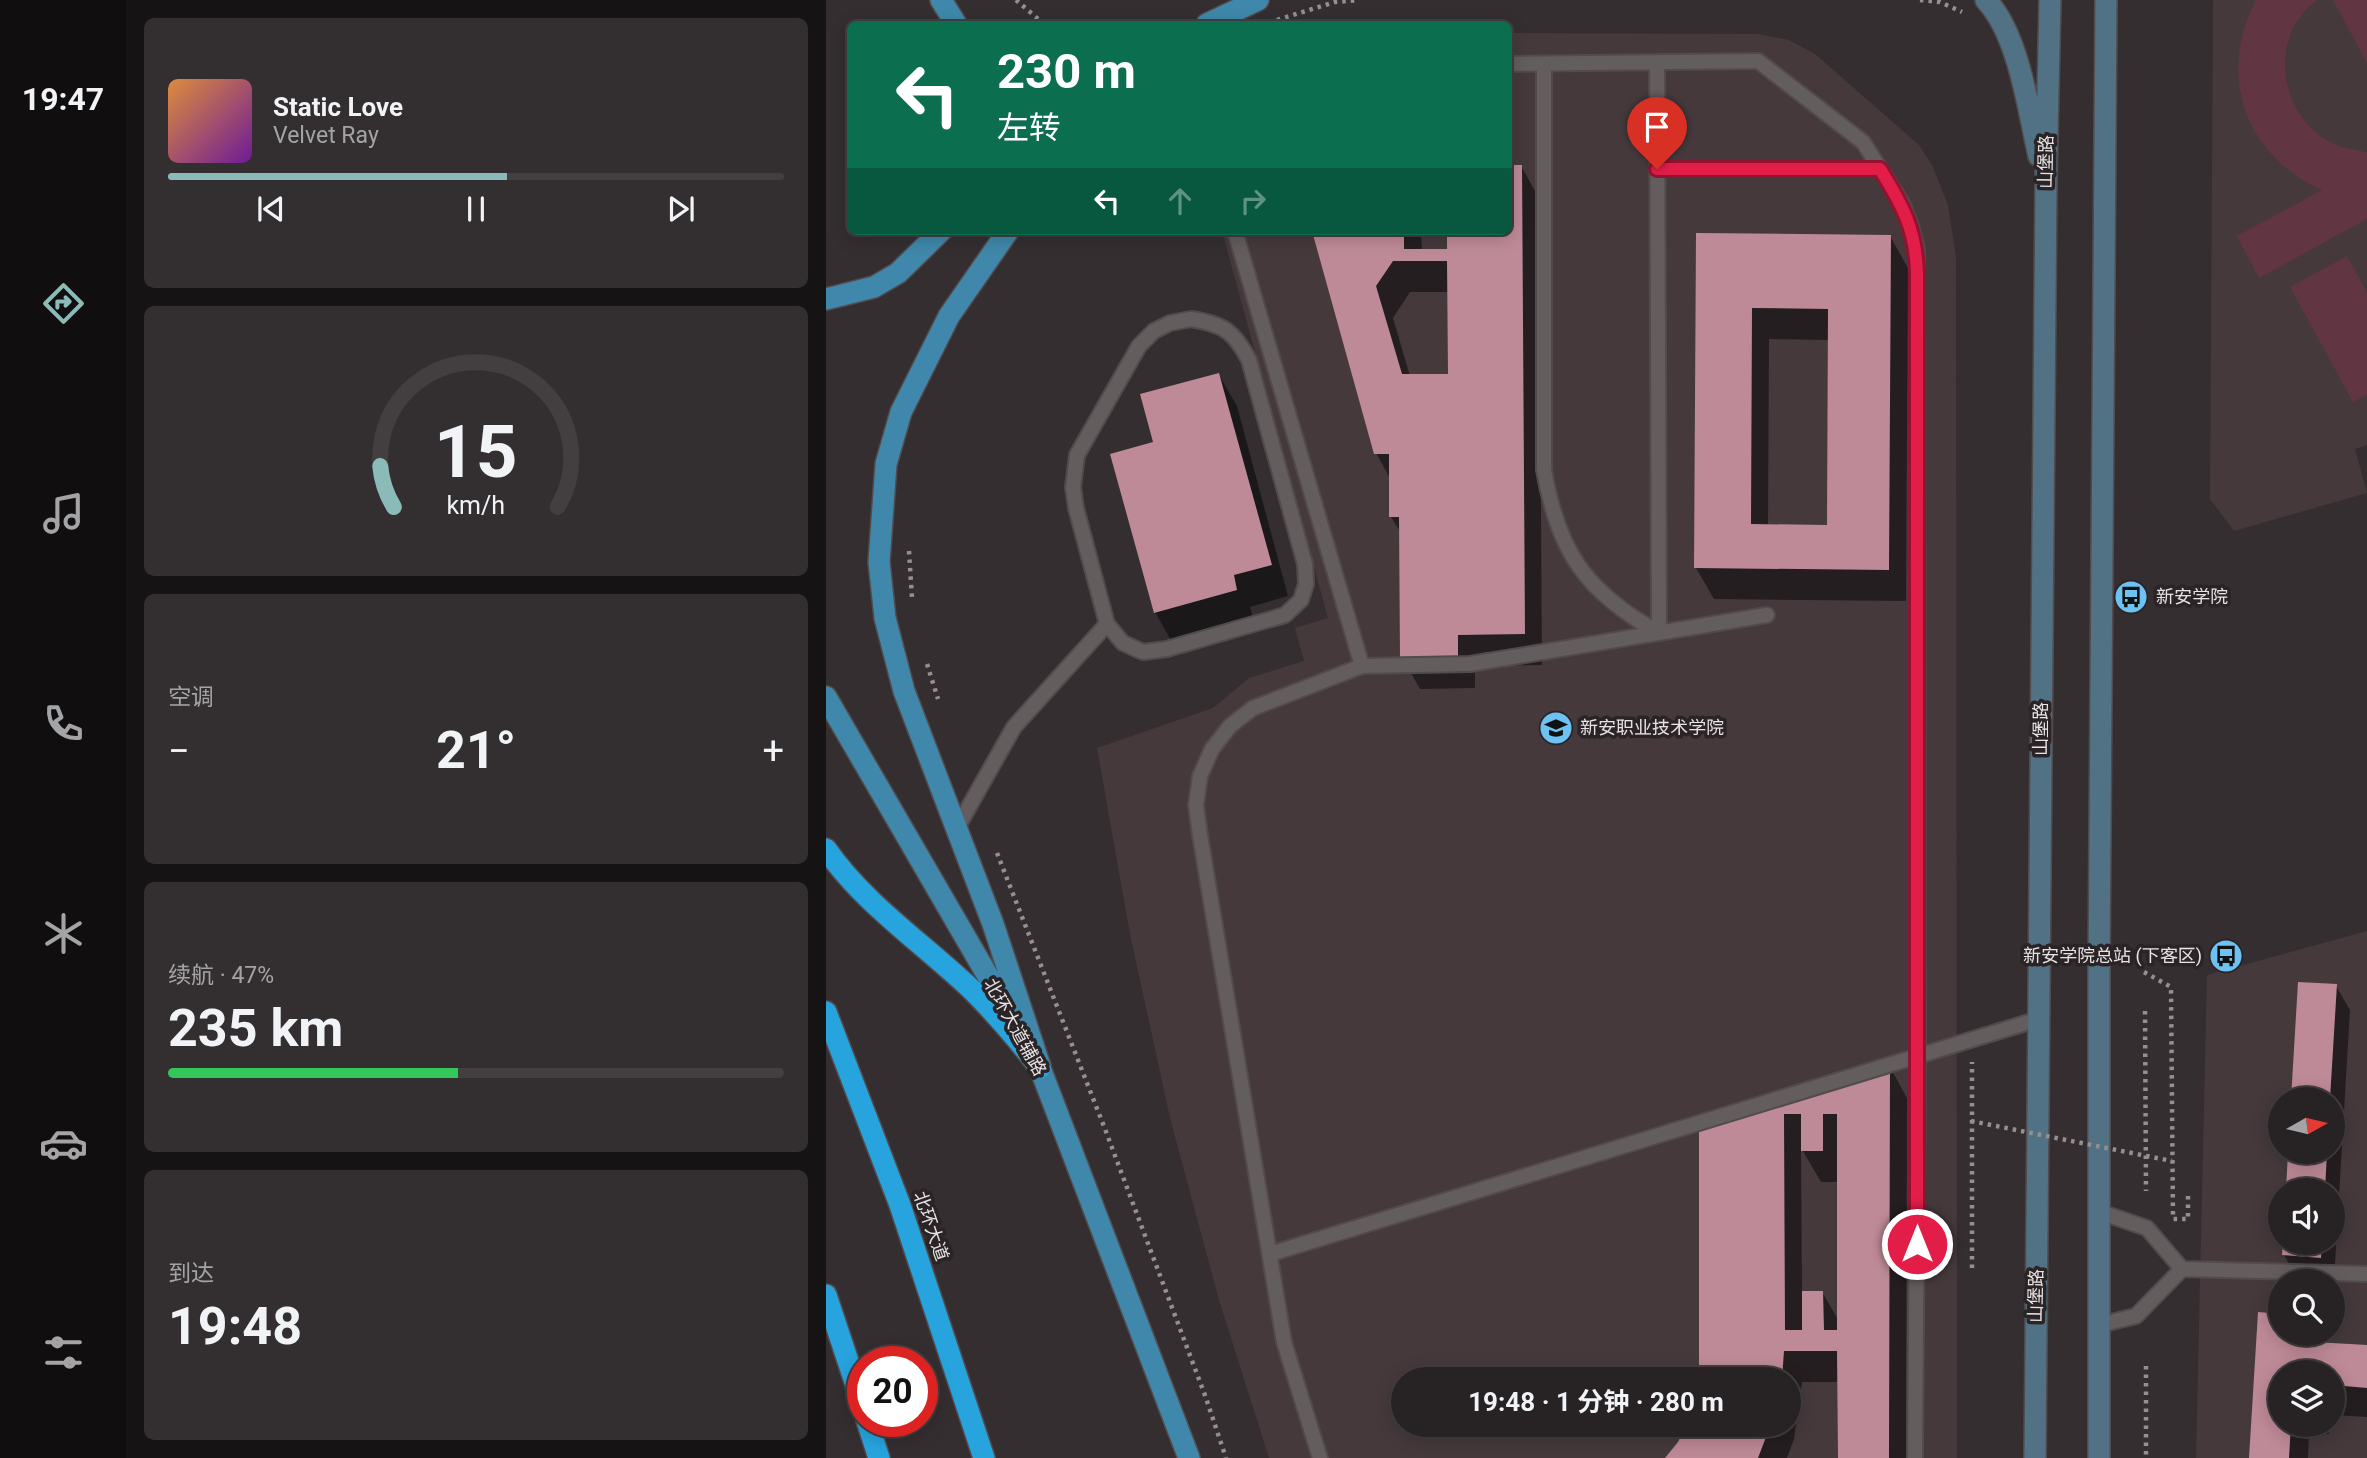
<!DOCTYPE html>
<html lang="zh">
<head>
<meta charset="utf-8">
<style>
	body { margin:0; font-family:Roboto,"Noto Sans SC",sans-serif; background:#332f31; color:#f1f3f6; height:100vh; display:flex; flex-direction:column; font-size:26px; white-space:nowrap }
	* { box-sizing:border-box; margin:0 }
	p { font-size:23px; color:#a4a4a6 }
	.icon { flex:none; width:38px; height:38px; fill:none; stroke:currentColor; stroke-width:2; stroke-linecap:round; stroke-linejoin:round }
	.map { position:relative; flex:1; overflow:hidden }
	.details { display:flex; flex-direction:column; gap:18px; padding:18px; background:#151314; width:700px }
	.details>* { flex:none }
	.banner { position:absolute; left:21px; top:21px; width:665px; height:214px; border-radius:10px; box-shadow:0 4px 18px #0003,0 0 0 2px #433f41; background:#0b6e4f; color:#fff; overflow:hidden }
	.needle { width:46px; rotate:82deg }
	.buttons { position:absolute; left:1442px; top:1087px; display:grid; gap:14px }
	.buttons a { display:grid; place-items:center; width:77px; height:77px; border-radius:50%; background:#272224; box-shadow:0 4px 18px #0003,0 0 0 2px #433f41; font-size:35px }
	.speed { position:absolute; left:21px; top:1346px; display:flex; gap:14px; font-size:35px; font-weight:700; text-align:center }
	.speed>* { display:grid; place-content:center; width:91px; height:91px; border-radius:50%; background:#272224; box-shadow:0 4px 18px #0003,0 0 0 2px #433f41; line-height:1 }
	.speed .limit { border:10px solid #d22; background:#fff; color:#111 }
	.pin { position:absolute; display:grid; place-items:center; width:60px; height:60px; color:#fff; margin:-72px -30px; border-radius:50% 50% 50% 0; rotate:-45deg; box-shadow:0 0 7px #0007 }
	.pin .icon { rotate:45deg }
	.me { position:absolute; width:77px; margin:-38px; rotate:0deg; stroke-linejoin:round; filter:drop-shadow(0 0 5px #0008) }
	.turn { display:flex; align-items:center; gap:24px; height:147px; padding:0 35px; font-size:32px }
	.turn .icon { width:91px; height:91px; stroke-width:2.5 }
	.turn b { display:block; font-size:49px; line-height:60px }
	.lanes { display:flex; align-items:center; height:66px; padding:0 35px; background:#0003; justify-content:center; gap:35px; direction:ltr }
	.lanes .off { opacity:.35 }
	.big { font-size:52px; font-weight:700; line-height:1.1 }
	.details .card { flex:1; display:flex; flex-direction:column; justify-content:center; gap:10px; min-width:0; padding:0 24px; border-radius:10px; background:#332f31 }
	.details .dial { align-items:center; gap:0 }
	.dial svg { height:182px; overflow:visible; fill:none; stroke:#433f41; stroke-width:7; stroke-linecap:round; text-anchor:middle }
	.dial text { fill:#f1f3f6; stroke:none }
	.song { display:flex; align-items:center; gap:21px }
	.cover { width:84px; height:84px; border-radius:10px; background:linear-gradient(135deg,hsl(30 70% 55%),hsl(280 70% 35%)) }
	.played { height:7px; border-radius:4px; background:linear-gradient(90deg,#8bbbb9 55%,#433f41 55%) }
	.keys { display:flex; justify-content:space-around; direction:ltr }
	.heat { display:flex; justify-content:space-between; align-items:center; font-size:38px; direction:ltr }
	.charge { height:10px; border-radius:5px; background:linear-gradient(90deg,#34c759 47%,#433f41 0) }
	.trip { position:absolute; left:565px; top:1367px; width:410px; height:70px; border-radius:35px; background:#272224; box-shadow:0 4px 18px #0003,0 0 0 2px #433f41; font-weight:700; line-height:70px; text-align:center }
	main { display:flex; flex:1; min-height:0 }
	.dock { display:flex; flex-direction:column; width:126px; justify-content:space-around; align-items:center; background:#100e0e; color:#a4a4a6 }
	.dock .icon { width:49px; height:49px }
	.dock .active { color:#8bbbb9 }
	.dock b { font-size:32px; color:#f1f3f6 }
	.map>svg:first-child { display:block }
	.built { fill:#45393c; fill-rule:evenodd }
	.green { fill:#623542 }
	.shadow { fill:#0007; fill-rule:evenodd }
	.building { fill:#be8a97; fill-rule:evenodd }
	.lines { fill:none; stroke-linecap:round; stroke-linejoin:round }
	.lane-casing { stroke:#514b4d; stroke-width:18 }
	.secondary-casing { stroke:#514b4d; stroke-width:24 }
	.primary-casing { stroke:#514b4d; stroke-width:24 }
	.highway-casing { stroke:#514b4d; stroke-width:24 }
	.path { stroke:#948f90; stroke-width:4.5; stroke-dasharray:3.5 5; stroke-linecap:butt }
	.lane { stroke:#635d5e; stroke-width:14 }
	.secondary { stroke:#517284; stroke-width:21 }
	.primary { stroke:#3f88ab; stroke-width:21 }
	.highway { stroke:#27a4de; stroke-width:21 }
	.path-bridge { stroke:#948f90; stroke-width:4.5; stroke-dasharray:3.5 5; stroke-linecap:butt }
	.route-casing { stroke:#92132f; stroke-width:18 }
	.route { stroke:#e11d48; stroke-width:12 }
	.labels { text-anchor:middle; stroke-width:7; stroke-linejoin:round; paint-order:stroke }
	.street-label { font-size:18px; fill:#e7e3e4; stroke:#2a2426 }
	.poi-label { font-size:18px; fill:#e7e3e4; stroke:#2a2426; text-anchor:start }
</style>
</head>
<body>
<main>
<nav class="dock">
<b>19:47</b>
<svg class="icon active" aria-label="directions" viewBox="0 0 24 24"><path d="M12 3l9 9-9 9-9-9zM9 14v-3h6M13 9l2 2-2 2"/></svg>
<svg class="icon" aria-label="music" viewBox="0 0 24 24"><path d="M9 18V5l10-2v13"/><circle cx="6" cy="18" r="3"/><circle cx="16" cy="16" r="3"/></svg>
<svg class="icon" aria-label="phone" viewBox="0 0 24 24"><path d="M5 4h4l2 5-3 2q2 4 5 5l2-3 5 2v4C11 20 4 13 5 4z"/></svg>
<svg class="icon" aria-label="climate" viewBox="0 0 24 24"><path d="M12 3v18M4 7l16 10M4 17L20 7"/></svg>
<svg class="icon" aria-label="car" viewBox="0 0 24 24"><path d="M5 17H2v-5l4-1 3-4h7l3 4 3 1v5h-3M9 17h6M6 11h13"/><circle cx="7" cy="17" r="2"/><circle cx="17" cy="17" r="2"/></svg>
<svg class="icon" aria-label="filters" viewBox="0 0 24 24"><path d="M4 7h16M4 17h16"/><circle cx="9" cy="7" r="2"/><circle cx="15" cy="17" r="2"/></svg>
</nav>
<section class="details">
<div class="card">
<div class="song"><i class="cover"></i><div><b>Static Love</b><p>Velvet Ray</p></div></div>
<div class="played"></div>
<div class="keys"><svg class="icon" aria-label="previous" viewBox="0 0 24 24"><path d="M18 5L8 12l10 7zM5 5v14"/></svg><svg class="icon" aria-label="pause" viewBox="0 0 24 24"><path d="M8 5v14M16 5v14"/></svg><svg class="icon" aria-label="next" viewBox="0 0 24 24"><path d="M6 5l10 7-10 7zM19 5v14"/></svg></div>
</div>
<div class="card dial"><svg viewBox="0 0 100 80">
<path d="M14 69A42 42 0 1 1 86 69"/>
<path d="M14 69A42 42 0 0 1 8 51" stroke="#8bbbb9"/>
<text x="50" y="56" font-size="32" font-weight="700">15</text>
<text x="50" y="72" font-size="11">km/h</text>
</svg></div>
<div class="card"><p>空调</p>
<div class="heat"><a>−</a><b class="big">21°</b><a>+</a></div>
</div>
<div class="card"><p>续航 · 47%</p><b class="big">235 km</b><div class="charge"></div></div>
<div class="card"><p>到达</p><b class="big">19:48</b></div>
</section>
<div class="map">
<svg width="1541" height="1458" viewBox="0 0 1541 1458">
	<rect width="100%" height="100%" fill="#342e30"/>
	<path class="built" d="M1387,0H1541V445L1529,449L1541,493L1408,531L1384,499Z
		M683,33L931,34L963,40L989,54L1093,145L1106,165L1122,205L1130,257L1131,1458H443L393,1300L344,1118L304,934L271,748L387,708L423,678L478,661L469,628L502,618L396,231H682ZM578,1379H962V1424H578Z
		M1541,931V1458H1370L1381,975ZM1454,1099H1507V1152H1454ZM1454,1190H1507V1242H1454ZM1454,1281H1507V1334H1454ZM1454,1372H1507V1424H1454Z"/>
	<path class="green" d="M1430,0H1491C1441,36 1453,115 1504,142C1515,148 1529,150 1541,152V219L1433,278L1411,236L1496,190C1418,155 1391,75 1430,0Z
		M1507,0H1541V63Z
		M1521,256L1541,292V395L1527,402L1464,287Z"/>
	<path class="shadow" d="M695,166L713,198L716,665L649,666V688L594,689L576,657L575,533L565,517V480L550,453L488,231H595L596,250H623V231H682ZM584,292H623L624,376H584L567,318Z
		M872,235L1064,236L1082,268L1080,601L888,599L870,568ZM943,339L1004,340L1003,526H942Z
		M393,375L411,406L462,596L424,607L428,621L347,644L329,612V443Z
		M1510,986L1524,1010L1508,1281L1472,1279L1458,1255L1459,1242H1507V1190H1462L1464,1152H1507V1099H1467Z
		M1064,1067L1081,1098L1080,1458H1013V1382H976L968,1439L961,1458H841L853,1443L863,1424H962V1379H874L875,1127ZM975,1148L995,1182H1013V1321L996,1292H976Z
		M1434,1314L1454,1315V1334H1481L1487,1343L1541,1347V1417L1507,1415V1372H1454V1424H1504L1503,1434L1483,1433L1482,1458H1425Z"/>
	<path class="building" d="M682,165H696L699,634L632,635V657L574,658L573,517H563V454H548L486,231H578V249H621V231H682ZM567,261H621L622,374H576L550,286Z
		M870,233L1065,235L1063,570L868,568ZM926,308L1002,309L1001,525L925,524Z
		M393,373L446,565L408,575L411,590L328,613L284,454L327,442L314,394Z
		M1472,982L1511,984L1504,1099H1465Z
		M1064,1065L1063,1458H1012L1011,1351H958L956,1379H873V1126ZM958,1114H975V1151H997V1114H1011V1330H998L997,1291H976V1330H959Z
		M1462,1152H1501L1499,1190H1460Z
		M1457,1242H1496L1495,1258L1456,1255Z
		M1432,1312L1454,1314V1334H1471V1341L1541,1345V1388L1507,1385V1372H1454V1424H1465L1463,1458H1423Z
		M861,1424H945L932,1458H839L852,1442Z"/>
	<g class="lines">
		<defs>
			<path id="lane" d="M682,64L932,61L1037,142L1076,203L1085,226L1091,250V274L1092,1056L1089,1458
				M718,64V470C732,552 760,592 833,633L831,62
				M831,169H1054
				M409,231L536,666
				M365,319C397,324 408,331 423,360L479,564L480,584L475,600L459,615L341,649L317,652L297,643L281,624L250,508L247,487L251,455L313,346L328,331L344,323Z
				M131,828L188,727L281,624
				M1274,1212L1321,1228L1356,1269L1541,1274
				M444,1254L1213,1019
				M1273,1325L1310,1316L1356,1269
				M494,1458L458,1342L374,835L370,805L374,776L386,749L404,726L427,708L536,666L644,664L941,615"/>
			<path id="secondary" d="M1160,0C1193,35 1202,109 1213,156
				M1209,1458L1220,182L1224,0
				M1273,1458V970L1280,0"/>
			<path id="primary" d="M115,0L130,24
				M381,24L432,0
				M182,231L123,316L75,412L60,464L53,562L59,618L78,691L167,924L214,1066
				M0,299L48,287L72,273L115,231
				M0,697L192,1028
				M208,1056L214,1068L363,1458"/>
			<path id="highway" d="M0,849C39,905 98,944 147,991C171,1015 193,1041 214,1068
				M0,1012L74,1205L158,1458
				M0,1295L37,1406
				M41,1421L53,1458"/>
		</defs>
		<use href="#lane" class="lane-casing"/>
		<use href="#secondary" class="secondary-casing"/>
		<use href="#primary" class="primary-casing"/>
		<use href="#highway" class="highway-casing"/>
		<path class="path" d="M190,0L218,24
			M1094,0L1114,2L1136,12
			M451,20L509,2L533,0
			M83,551L86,598
			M101,664L112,699
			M171,853L279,1129L380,1398L400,1458
			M1318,972L1345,987L1347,1219H1362V1194
			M1319,1011L1320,1191
			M1146,1268V1062
			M1320,1366V1458"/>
		<use href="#lane" class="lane"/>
		<use href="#secondary" class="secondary"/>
		<use href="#primary" class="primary"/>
		<use href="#highway" class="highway"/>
		<path class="path-bridge" d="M1145,1121L1346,1161"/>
	</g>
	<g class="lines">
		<defs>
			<path id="route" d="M831,169H1054C1077,206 1090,230 1091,274V1244"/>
		</defs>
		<use href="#route" class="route-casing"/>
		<use href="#route" class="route"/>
	</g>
	<defs>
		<symbol id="bus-disc" viewBox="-11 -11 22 22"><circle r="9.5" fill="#6cc2f3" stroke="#2a2426"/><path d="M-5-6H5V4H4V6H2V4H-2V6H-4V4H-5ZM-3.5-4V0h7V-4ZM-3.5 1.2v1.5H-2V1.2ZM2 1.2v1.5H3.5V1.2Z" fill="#111"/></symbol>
		<symbol id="university-disc" viewBox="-11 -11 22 22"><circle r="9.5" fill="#6cc2f3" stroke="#2a2426"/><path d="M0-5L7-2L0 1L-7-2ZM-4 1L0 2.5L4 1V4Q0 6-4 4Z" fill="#111"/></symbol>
	</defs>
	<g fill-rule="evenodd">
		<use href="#bus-disc" x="1286" y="578" width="38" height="38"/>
		<use href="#university-disc" x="711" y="709" width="38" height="38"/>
		<use href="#bus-disc" x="1381" y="937" width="38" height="38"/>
	</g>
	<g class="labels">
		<g class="street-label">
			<text transform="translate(1220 162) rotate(-89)" y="6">山堡路</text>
			<text transform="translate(1215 729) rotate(-90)" y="6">山堡路</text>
			<text transform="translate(189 1027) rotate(61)" y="6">北环大道辅路</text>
			<text transform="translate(105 1226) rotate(71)" y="6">北环大道</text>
			<text transform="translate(1210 1296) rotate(-89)" y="6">山堡路</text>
		</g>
		<g class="poi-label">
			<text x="1330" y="603">新安学院</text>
			<text x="754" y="734">新安职业技术学院</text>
			<text x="1376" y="962" text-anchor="end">新安学院总站 (下客区)</text>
		</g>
	</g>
</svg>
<div class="buttons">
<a><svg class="needle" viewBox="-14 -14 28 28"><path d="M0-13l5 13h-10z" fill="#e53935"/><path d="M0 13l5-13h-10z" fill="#a4a4a6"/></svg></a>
<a><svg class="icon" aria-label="sound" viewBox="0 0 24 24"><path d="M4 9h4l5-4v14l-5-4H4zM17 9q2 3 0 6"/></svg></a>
<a><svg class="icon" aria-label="search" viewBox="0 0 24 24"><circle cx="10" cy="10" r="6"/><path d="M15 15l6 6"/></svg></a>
<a><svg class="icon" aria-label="layers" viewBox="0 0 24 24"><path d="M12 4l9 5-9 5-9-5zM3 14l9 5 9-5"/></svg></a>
</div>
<div class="speed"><div class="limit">20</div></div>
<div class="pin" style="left:831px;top:169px;background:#d93025"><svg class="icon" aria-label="arrive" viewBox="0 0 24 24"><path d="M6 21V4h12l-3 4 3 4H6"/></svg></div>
<svg class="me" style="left:1091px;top:1244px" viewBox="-20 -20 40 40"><circle r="17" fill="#e11d48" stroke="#fff" stroke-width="3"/><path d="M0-11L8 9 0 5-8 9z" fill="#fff"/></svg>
<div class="trip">19:48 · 1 分钟 · 280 m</div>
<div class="banner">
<div class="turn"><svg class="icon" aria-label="left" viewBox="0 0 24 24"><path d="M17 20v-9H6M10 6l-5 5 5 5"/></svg><div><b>230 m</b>左转</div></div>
<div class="lanes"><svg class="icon" aria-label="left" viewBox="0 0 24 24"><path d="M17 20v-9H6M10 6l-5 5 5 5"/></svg><svg class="icon off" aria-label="ahead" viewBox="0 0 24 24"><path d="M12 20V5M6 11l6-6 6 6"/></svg><svg class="icon off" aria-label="right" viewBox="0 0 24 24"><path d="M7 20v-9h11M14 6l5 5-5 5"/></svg></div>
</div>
</div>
</main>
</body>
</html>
